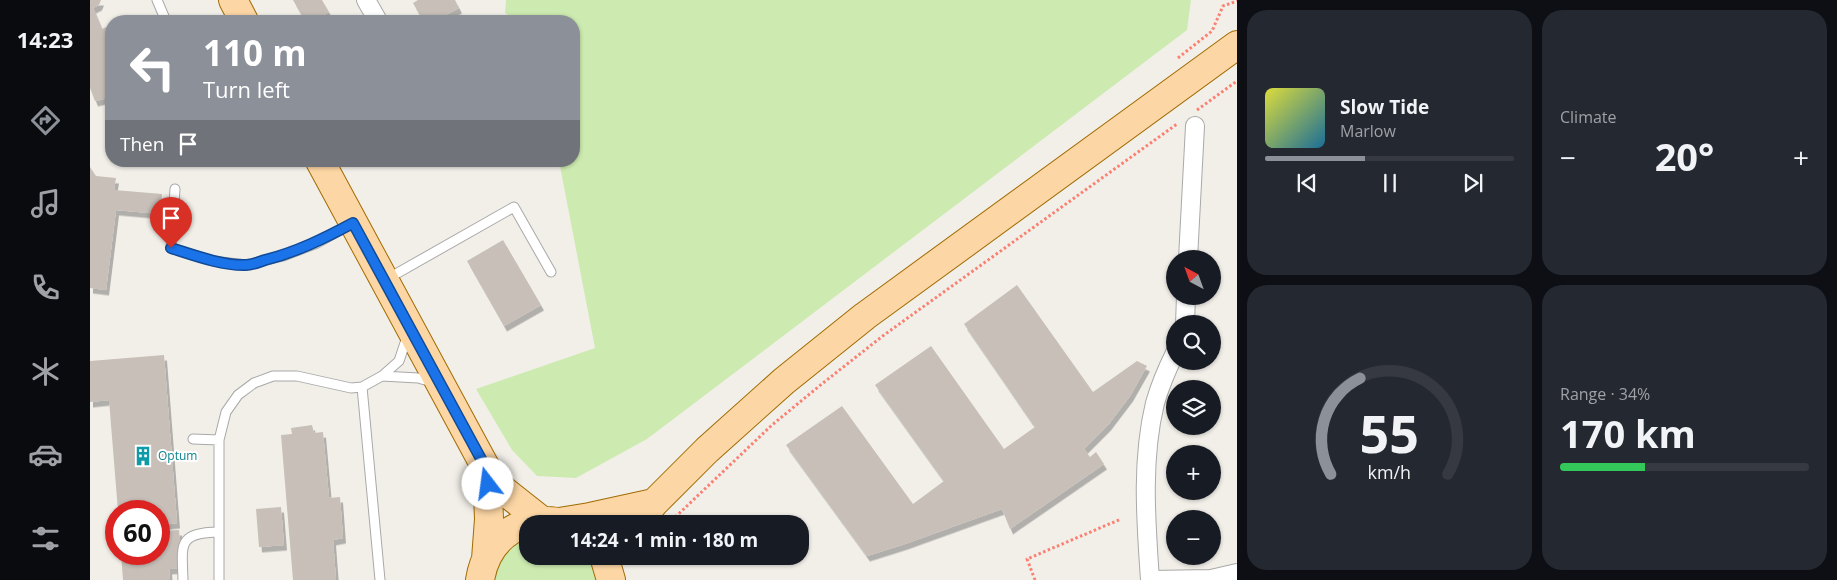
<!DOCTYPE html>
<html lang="en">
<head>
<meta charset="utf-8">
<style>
	body { margin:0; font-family:"Open Sans",sans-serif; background:#242831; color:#f1f3f6; height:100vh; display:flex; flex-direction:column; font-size:19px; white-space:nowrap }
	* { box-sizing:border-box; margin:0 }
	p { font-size:16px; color:#9ea1a6 }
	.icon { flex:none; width:28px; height:28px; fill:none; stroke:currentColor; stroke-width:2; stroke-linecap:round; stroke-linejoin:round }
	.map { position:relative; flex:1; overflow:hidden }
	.sheet { display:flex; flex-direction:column; gap:10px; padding:10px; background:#0d0f14; width:600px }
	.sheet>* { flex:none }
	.top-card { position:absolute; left:15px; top:15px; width:475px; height:152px; border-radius:20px; box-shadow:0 1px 4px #0004; background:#8c9099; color:#fff; overflow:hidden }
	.needle { width:32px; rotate:319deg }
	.fabs { position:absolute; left:1076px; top:250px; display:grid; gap:10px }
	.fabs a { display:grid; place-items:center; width:55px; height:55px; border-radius:50%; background:#171b24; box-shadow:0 1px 4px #0004; font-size:25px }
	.speed { position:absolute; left:15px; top:500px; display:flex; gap:10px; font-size:25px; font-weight:700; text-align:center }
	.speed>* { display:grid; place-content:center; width:65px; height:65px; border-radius:50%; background:#171b24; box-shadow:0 1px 4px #0004; line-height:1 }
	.speed .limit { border:8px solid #d22; background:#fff; color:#111 }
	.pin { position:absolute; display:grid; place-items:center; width:42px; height:42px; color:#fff; margin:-51px -21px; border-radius:50% 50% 50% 0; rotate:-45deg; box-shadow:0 0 5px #0007 }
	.pin .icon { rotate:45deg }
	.me { position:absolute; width:55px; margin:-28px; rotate:345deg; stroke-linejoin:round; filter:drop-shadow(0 0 4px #0008) }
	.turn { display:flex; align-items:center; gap:18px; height:105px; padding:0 15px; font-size:22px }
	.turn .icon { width:65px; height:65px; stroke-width:2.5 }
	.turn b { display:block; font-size:35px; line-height:42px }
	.then { display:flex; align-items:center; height:48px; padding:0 15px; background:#0003; gap:10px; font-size:19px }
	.big { font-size:38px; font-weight:700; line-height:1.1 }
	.sheet .card { flex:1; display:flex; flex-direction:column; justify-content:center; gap:8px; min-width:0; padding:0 18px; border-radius:20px; background:#242831 }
	.sheet .dial { align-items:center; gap:0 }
	.dial svg { height:130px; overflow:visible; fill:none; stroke:#363941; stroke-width:7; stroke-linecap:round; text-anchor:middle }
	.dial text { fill:#f1f3f6; stroke:none }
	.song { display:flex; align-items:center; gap:15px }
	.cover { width:60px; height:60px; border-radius:8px; background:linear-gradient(135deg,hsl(60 70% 55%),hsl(200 70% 35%)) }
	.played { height:5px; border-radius:2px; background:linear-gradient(90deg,#8c9099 40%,#363941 40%) }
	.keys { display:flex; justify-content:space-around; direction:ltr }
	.heat { display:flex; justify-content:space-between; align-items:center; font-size:28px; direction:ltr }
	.charge { height:8px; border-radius:4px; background:linear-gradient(90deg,#34c759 34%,#363941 0) }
	.sheet .tiles { flex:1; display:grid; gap:10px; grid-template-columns:repeat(2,1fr) }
	.trip { position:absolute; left:429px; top:515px; width:290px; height:50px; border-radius:20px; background:#171b24; box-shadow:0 1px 4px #0004; font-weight:700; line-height:50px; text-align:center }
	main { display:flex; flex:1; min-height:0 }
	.dock { display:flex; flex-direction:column; width:90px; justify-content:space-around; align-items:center; background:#090b0e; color:#9ea1a6 }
	.dock .icon { width:35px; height:35px }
	.dock .on { color:#8c9099 }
	.dock b { font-size:22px; color:#f1f3f6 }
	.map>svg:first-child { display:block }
	.grass { fill:#cdebb0 }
	.building { fill:#c7bfb8; filter:url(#shadow) }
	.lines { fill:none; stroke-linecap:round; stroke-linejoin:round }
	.lane-casing { stroke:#a9a9a9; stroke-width:11 }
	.street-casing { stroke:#a9a9a9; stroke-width:20 }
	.primary-casing { stroke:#a06b00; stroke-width:30 }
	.path { stroke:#fa8072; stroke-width:3; stroke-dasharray:2.5 2.5; stroke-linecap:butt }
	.lane { stroke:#fff; stroke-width:9 }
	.street { stroke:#fff; stroke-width:18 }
	.primary { stroke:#fcd6a4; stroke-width:28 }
	.route-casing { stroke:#114b97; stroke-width:12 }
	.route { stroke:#1a73e8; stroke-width:9 }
	.labels { text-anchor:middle; stroke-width:4; stroke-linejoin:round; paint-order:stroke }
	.culture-label { font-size:12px; fill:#0d838f; stroke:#fff; text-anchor:start }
</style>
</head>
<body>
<main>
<nav class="dock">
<b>14:23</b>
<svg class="icon on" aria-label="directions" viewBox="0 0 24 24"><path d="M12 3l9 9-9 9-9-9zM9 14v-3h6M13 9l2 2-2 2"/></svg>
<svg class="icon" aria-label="music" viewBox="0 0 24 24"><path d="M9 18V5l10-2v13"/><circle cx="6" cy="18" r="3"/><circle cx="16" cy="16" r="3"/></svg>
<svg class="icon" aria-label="phone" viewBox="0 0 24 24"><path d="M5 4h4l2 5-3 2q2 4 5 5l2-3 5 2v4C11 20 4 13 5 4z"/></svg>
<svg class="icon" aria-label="climate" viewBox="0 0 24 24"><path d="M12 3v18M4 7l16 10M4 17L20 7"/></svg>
<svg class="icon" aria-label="car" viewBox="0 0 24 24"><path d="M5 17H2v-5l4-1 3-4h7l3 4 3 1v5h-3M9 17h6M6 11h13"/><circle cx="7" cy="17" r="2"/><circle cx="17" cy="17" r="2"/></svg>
<svg class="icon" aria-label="filters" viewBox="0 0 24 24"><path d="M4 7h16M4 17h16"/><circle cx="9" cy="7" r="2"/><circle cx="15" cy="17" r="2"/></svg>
</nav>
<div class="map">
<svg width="1147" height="580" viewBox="0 0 1147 580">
	<defs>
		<filter id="shadow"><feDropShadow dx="3" dy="5.5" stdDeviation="0" flood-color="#0004"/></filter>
	</defs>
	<rect width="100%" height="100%" fill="#f2efe9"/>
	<path class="grass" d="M416,0H1101L1097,30L557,439L486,478L447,476L422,450L386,389L505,348L469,161H484V21H428L415,13Z
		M437,534L438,556H503L511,580H403L410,557Z"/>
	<path class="building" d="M0,0H11L9,5L3,8L12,29L21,25V37L15,39L16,45L19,44L21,50V94L18,95V98L5,101L0,88Z
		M203,0H232L239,12L223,21H215Z
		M328,0H365L369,8L344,21H333L323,3Z
		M0,167L6,176L26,178L24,190L72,194L70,214L26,210L16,290L0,288Z
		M413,240L451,305L414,326L377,261Z
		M927,285L1003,392L1047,361L1057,366L1040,396L1018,425L994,449L1000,457L1006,452L1014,464L920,529L912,509L815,544L777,556L696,445L752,406L823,504L854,481L785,385L841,346L914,449L945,427L874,324Z
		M74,355L87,523L69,525V511H28L19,400L0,402V361Z
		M222,425L224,433L233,432L239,498L250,497L253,538L243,540L246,580H203L191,435L202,434L201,428Z
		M191,507L194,545L169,547L166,509Z
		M89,530L92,568L79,569L80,580H33L31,554H69V531Z"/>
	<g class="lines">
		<defs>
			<path id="lane" d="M67,0L76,21
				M85,189L81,248L123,261L156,265L193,256L227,243L261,224
				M297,279L424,207L461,272
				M292,376L328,378L342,382
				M272,387L290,580
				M103,439L129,440
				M93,580C92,545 87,533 128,532
				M129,580V440L136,412L148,395L164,383L183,376H207L261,388L272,387L292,376L309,361L318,334"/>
			<path id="street" d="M276,0L288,21
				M1098,259L1105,126
				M1095,324L1096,296
				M1060,580C1056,521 1051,461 1065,403C1070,386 1077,369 1085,353
				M1060,580L1121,579L1147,573"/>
			<path id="primary" d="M143,0L154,21
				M230,161L397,470L413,490L451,520
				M469,522L500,517L564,503
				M547,524L564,503L617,450L694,381L775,316L1147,45
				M514,556L521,580
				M396,559L399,519L397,470
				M390,580C397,536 434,512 477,524"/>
		</defs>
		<use href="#lane" class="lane-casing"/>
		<use href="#street" class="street-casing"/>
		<use href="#primary" class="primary-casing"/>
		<path class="path" d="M1088,58L1122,31L1133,6L1147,1
			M1107,110L1147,81
			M578,524L682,425L733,383L794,335L1087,124
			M945,580L937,559L1031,519"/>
		<use href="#lane" class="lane"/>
		<use href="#street" class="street"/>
		<use href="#primary" class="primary"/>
	</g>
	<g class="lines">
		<defs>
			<path id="route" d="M81,248C103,255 133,266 156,265C162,265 169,262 175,260C207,252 235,238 263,223L397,470L398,484"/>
		</defs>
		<use href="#route" class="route-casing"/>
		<use href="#route" class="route"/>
	</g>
	<defs>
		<symbol id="building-bare" viewBox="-9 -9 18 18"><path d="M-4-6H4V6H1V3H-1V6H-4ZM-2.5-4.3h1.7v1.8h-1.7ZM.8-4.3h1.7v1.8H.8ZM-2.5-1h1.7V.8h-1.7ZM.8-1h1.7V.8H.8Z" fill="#0f9aa8" stroke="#fff" stroke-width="2.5" paint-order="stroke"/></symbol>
	</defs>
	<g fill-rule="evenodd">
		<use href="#building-bare" x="39" y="442" width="28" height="28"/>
	</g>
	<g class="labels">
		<g class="culture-label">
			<text x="68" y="460">Optum</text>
		</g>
	</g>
</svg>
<div class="fabs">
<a><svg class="needle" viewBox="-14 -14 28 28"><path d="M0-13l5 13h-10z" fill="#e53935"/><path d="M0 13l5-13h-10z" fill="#9ea1a6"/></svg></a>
<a><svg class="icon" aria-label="search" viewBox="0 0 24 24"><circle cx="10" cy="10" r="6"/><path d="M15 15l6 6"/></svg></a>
<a><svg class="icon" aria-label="layers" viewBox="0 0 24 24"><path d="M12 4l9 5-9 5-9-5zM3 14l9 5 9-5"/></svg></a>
<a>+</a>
<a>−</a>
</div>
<div class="speed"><div class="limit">60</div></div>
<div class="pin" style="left:81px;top:248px;background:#d93025"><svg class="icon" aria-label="arrive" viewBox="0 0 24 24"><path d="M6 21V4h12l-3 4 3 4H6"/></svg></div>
<svg class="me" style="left:398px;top:484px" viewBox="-20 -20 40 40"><circle r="19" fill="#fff"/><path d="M0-13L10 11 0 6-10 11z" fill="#1a73e8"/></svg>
<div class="trip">14:24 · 1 min · 180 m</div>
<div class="top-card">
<div class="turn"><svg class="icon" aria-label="left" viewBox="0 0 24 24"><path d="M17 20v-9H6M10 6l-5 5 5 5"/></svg><div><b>110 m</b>Turn left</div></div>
<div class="then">Then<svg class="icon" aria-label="arrive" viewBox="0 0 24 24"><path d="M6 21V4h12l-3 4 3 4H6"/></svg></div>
</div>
</div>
<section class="sheet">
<div class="tiles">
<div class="card">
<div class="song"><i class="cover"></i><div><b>Slow Tide</b><p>Marlow</p></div></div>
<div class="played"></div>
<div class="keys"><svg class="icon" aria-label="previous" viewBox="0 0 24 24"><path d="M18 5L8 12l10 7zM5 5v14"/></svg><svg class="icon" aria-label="pause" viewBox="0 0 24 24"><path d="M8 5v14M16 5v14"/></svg><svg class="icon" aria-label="next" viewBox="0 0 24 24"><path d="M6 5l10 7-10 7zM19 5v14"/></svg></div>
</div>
<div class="card"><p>Climate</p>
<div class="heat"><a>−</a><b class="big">20°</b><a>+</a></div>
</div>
<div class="card dial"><svg viewBox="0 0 100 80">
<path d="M14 69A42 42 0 1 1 86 69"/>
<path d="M14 69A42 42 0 0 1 32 10" stroke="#8c9099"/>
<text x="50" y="56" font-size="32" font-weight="700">55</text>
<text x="50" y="72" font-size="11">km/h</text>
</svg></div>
<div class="card"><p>Range · 34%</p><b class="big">170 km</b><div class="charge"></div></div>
</div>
</section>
</main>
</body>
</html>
